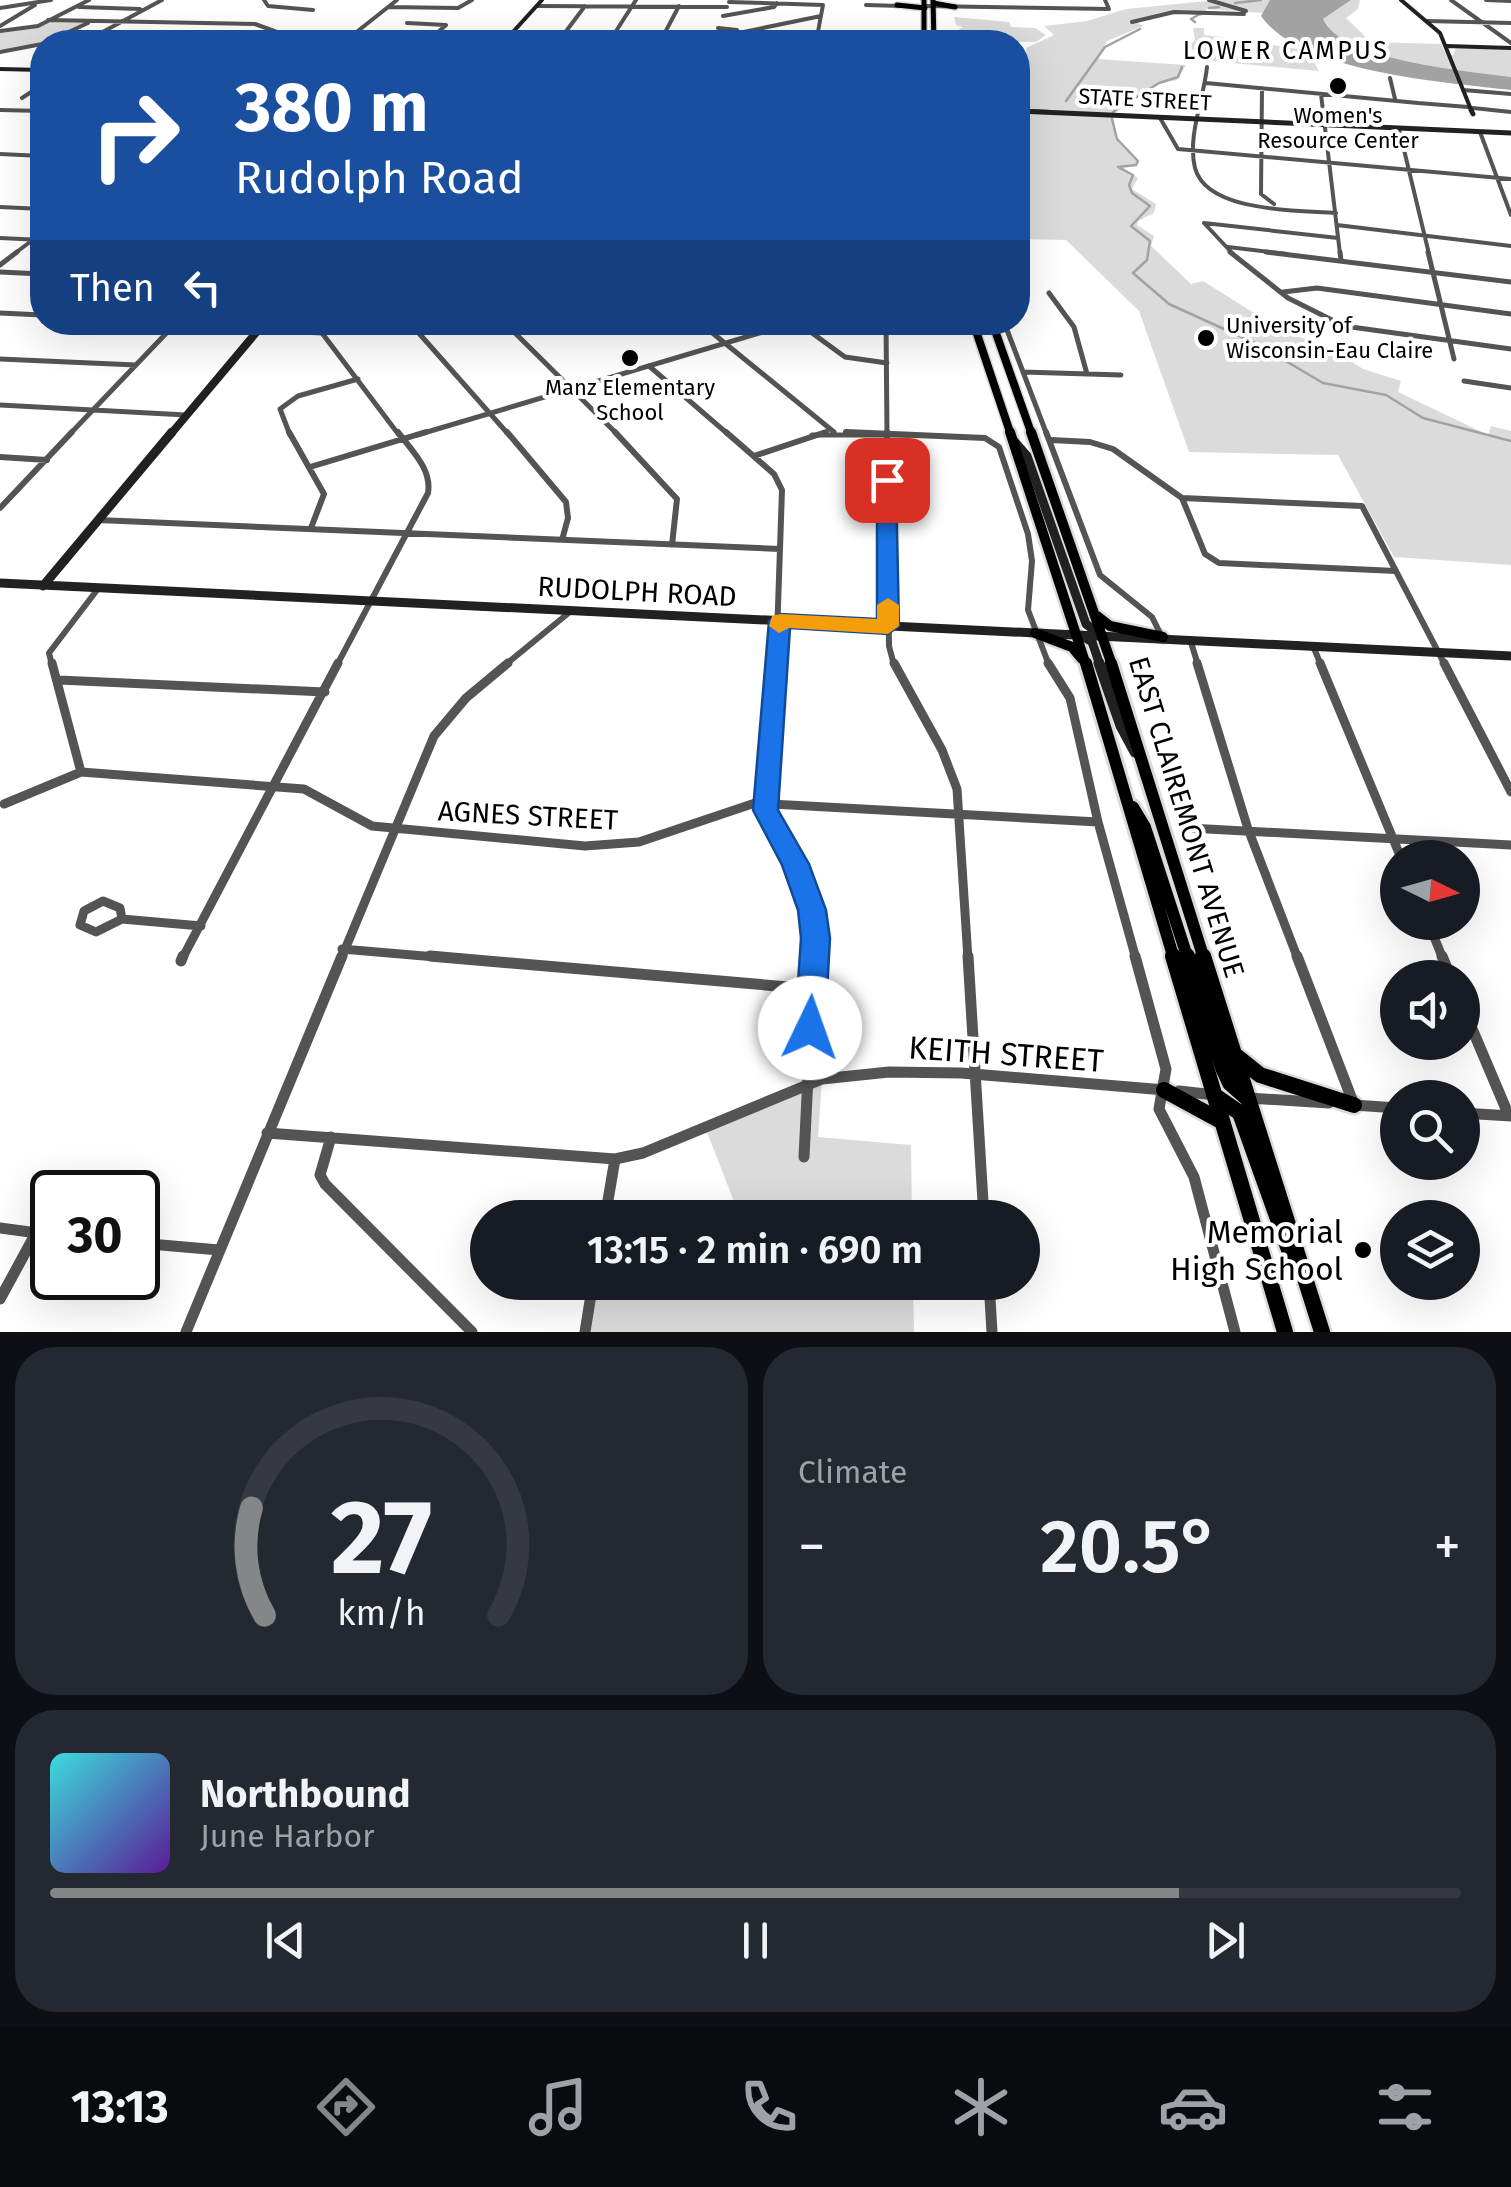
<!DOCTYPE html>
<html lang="en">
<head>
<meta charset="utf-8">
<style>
	body { margin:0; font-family:"Fira Sans",sans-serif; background:#242831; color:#f1f3f6; height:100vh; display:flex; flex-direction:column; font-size:38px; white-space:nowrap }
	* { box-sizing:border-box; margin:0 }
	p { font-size:32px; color:#9ea1a6 }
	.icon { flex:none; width:55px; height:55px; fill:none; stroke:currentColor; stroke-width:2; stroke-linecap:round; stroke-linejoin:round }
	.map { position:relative; height:1332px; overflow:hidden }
	.details { display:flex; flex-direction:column; gap:15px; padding:15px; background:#0d0f14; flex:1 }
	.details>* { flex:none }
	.guide { position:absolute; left:30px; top:30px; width:1000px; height:305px; border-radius:40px; box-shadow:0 10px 40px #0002; background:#1a4fa0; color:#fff; overflow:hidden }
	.needle { width:65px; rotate:95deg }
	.controls { position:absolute; left:1380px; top:840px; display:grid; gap:20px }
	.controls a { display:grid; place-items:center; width:100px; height:100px; border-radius:50%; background:#171b24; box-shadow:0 10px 40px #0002; font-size:50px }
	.speed { position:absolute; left:30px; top:1170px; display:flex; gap:20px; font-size:50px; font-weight:700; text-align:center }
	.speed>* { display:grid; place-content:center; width:130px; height:130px; border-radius:50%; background:#171b24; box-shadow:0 10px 40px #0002; line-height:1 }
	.speed .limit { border:5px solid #111; border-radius:15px; background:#fff; color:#111 }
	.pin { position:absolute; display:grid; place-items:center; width:85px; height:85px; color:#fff; margin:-42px; border-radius:20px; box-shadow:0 5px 15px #0006 }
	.me { position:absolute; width:110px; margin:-55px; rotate:3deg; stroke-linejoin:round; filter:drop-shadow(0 0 8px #0008) }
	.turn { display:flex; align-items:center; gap:35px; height:210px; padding:0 40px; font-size:45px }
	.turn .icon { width:130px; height:130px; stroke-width:2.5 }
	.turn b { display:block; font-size:70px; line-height:85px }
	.then { display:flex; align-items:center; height:95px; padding:0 40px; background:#0003; gap:20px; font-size:38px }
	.big { font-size:75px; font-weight:600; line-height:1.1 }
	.details .tile { flex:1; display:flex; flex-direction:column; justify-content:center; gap:15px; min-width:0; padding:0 35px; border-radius:40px; background:#242831 }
	.details .dial { align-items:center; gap:0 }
	.dial svg { height:260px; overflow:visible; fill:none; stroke:#363941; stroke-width:7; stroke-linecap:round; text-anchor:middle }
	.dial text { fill:#f1f3f6; stroke:none }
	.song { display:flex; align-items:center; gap:30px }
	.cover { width:120px; height:120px; border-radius:15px; background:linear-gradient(135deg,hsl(180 70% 55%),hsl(270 70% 35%)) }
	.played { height:10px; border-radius:5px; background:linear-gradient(90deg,#858687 80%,#363941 80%) }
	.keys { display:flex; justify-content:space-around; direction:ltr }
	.heat { display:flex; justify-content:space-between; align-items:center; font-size:55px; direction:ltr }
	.details .tiles { flex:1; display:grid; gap:15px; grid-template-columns:1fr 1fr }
	.tile:last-child { grid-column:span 2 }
	.trip { position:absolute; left:470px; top:1200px; width:570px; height:100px; border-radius:50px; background:#171b24; box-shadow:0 10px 40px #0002; font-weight:600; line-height:100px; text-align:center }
	.tabs { display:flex; height:160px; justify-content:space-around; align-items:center; background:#090b0e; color:#9ea1a6 }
	.tabs .icon { width:70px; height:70px }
	.tabs .active { color:#858687 }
	.tabs b { font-size:45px; color:#f1f3f6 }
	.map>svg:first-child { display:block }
	.green { fill:#dbdbdb }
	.water { fill:#a2a2a2 }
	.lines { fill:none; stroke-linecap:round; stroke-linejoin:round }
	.stream { stroke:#a2a2a2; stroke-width:2.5 }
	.primary-far4-casing { stroke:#dbdbdb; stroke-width:8 }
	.primary-far3-casing { stroke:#dbdbdb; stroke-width:11 }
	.primary-far2-casing { stroke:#dbdbdb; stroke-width:15 }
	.primary-far1-casing { stroke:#dbdbdb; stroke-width:18 }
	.primary-casing { stroke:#dbdbdb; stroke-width:21 }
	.street-far4 { stroke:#545454; stroke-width:4 }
	.street-far3 { stroke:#545454; stroke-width:5 }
	.street-far2 { stroke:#545454; stroke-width:6 }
	.street-far1 { stroke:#545454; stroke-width:9 }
	.street { stroke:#545454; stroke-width:11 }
	.secondary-far4 { stroke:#212121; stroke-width:4 }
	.secondary-far3 { stroke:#212121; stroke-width:5 }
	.secondary-far2 { stroke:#212121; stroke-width:8 }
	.secondary-far1 { stroke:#212121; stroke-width:9 }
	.secondary { stroke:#212121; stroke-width:11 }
	.primary-far4 { stroke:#000; stroke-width:5 }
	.primary-far3 { stroke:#000; stroke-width:8 }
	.primary-far2 { stroke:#000; stroke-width:10 }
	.primary-far1 { stroke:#000; stroke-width:12 }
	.primary { stroke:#000; stroke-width:16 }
	.route { fill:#1a73e8; stroke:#114b97; stroke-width:2.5 }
	.slow { fill:#f59e0b }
	.poi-dot { fill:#000; stroke:#fff; stroke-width:4 }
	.labels { text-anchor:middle; stroke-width:8; stroke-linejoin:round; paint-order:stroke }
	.far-street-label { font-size:22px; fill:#000; stroke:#fff }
	.far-poi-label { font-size:22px; fill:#000; stroke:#fff }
	.far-neighbourhood-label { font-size:25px; letter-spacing:2.5px; fill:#000; stroke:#fff }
	.street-label { font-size:28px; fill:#000; stroke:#fff }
	.near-street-label { font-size:32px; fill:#000; stroke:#fff }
	.near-poi-label { font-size:32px; fill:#000; stroke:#fff; text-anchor:end }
</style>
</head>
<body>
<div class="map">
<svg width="1511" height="1332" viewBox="0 0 1511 1332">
	<rect width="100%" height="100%" fill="#fff"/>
	<path class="green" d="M1218,0H1270L1263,13L1207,9L1202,16L1174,12L1137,22L1143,26L1107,41L1097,59L1186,65L1177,80L1159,83L1113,114L1018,110C1018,88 1029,69 1026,48L1054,35L1044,26L1087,21L1126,9Z
		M1351,0H1360L1358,9L1346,18L1371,42L1441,44L1446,54L1453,55L1456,47L1511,48V77C1467,71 1343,61 1323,19Z
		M954,17L1009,22L1011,27L1035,28L1046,35L1036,42L963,41L953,33L963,27L956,25Z
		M48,20L92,21L32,48L0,52V31L30,28Z
		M1193,28H1204V35L1238,39L1237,55L1269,58L1273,45L1299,49L1320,59L1314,62L1319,71L1200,60L1199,52L1187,48L1195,40Z
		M1018,112L1113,116L1117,138L1138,161L1137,166L1122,167L1138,178L1132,189L1156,204L1154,213L1138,221L1137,225L1154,236L1151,246L1191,284L1203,281L1283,331L1331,348L1363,369L1401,381L1398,392L1488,435L1491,426L1511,431V565L1394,557L1338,455L1189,452L1139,311L1066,240L1018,239Z
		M822,1079L818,1137L911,1145L912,1217H734L735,1204L705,1127Z
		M593,1283H913L914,1332H585Z"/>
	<path class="water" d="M1270,0H1351L1323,19C1342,61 1468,71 1511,77V90C1446,82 1301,73 1261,16Z"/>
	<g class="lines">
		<path class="stream" d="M1235,3L1261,0
			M1209,8L1219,7
			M1195,22L1191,19L1200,14
			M1066,101L1105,47L1140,29
			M1113,112L1159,83L1178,77L1182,67
			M1112,119L1117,139L1138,161L1136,165L1118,167L1133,175L1129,185L1132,193L1150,206L1131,226L1150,241L1147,260L1133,273L1169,304L1257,344L1323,383L1386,395L1423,418L1511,441"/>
		<defs>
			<path id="primary-far4" d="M924,0V42
				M933,0L934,42
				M933,3L955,7
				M897,5L925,8"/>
			<path id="primary-far3" d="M973,322L1011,435
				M992,322L1032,435"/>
			<path id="primary-far2" d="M1010,432L1086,665
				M1031,432L1112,665
				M1097,616L1110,626L1163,637
				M1035,633L1072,647L1082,659"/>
			<path id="primary-far1" d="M1086,663L1174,959
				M1111,663L1204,959
				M1133,807L1145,827L1188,959"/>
			<path id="primary" d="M1173,956L1285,1332
				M1187,956L1224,1070L1230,1083L1247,1098
				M1203,956L1322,1332
				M1235,1055L1260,1075L1354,1105
				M1164,1090L1221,1121
				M1214,1095L1240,1113L1297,1272"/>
		</defs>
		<use href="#primary-far4" class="primary-far4-casing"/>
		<use href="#primary-far3" class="primary-far3-casing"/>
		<use href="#primary-far2" class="primary-far2-casing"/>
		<use href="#primary-far1" class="primary-far1-casing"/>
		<use href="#primary" class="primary-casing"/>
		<path class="street-far4" d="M264,0L268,6L313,10
			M1209,0L1246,11
			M1451,0L1511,43
			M1486,0L1511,1
			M729,2L823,5L816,42
			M866,5L902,6
			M537,6L727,7
			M926,6L1109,9L1105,0
			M79,7L140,9
			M388,7L458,8L472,0
			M0,8L51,0
			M723,16L774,7L777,3
			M48,20L255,24L277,32
			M1427,21L1511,23
			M1132,22L1174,12L1244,14
			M0,26L35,5
			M718,28L737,30
			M0,31L38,26L89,0
			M714,38L821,16
			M348,39L428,41L446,25L407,23
			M47,42L88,23
			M84,42L162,0
			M344,42L397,0
			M558,42L585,6
			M597,42H741
			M609,42L636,0
			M660,42L679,6
			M766,42L818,32
			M0,52L42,44
			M1207,67C1204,98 1187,137 1195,168C1207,213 1299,210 1336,213
			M1390,78L1395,99
			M1206,83L1418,103
			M1262,88L1261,194L1274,204
			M1463,90L1511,94
			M1321,94L1340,254
			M22,98L42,85
			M1418,103L1468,107
			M1473,108L1511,112
			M0,110L42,111
			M1160,118L1178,149L1511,179
			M1399,129L1429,254
			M1480,132L1511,215
			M0,154L42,156
			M0,207L42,209
			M1204,223L1233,254
			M1204,223L1338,238
			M1337,225L1511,246
			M0,238L42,240
			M1228,247L1287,254
			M14,254L42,233"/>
		<path class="street-far3" d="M1230,252L1288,298L1344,326L1511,349
			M1266,252L1511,282
			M1340,252L1341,260
			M1428,252L1454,359
			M0,265L17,252
			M0,272L42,274
			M1283,292L1317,288L1511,314
			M1049,293L1074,327L1087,374
			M0,313L42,315
			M409,322L509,435
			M504,322L618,435
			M699,322L834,432
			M797,322L845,357L887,363
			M886,322L887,435
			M1004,322L1047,435
			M259,330L322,333L363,322
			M322,333L399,435
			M0,359L136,365
			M649,366L729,435
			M1023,372L1121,375
			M1464,381L1511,388
			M0,405L186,415
			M69,435L177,322
			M290,435L280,409L298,396L358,379
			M417,435L796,322
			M812,435H909"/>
		<path class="street-far2" d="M289,432L324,494L311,528
			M507,432L566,502L568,518L562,540
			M615,432L677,499L672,545
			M726,432L774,474L782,490L776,665
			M846,432L985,438L999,447L1028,534L1032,561L1028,610L1049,665
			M887,432L889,646L894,665
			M1046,432L1100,575L1152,617L1162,637
			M1051,440L1090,442L1113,449L1182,498L1362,506L1445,665
			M754,456L826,432
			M0,457L47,460
			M310,467L426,432
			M1182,498L1205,554L1219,563L1396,571
			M0,508L72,432
			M98,520L780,549
			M1190,639L1198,665
			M1313,646L1321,665
			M52,665L49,653L97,590
			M337,665L428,493C432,469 412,451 398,432
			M505,665L571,611"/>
		<path class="street-far1" d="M52,663L81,772
			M777,663L765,810L805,886L815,938L814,959
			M894,663L942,750L957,789L968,959
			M1048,663L1070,698L1098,822L1136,959
			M1197,663L1248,829L1298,959
			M1320,663L1401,858
			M1444,663L1511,792
			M59,680L325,692
			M4,804L81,772L304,789L372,826L585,846L639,842L755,803L1098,822
			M1189,828L1511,845
			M103,901L120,908L122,919L96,932L80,925L84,911Z
			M122,919L201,926
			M1428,922L1443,959
			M342,949L459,959
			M182,959L338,663
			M341,959L434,736L466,698L508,663"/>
		<path class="street" d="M430,956L812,989
			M968,956L984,1218
			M1135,956L1166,1069L1159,1109L1194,1177L1235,1332
			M1297,956L1353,1102
			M1442,956L1451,978
			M181,961L183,956
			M1462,1005L1509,1116
			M1179,1091L1215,1095
			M1248,1098L1329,1103
			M1353,1105L1398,1108
			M1462,1113L1511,1116
			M267,1133L615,1159L643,1153L822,1079L889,1072L961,1073L1165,1090
			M331,1137L320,1175L325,1184L472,1332
			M804,1157L814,956
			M605,1218L615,1159
			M0,1228L52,1235
			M138,1243L219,1250
			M989,1282L992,1332
			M0,1299L36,1233
			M186,1332L342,956
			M585,1332L593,1282"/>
		<path class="secondary-far4" d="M1401,0L1440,33L1472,112
			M504,42L542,0
			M1447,46L1511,48
			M0,69L42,70
			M1018,111L1051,112"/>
		<path class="secondary-far3" d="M1471,110L1473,114
			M1018,111L1511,133"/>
		<path class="secondary-far2" d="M170,435L265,322"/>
		<path class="secondary-far1" d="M1014,441L1027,456L1086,624L1101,635
			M0,583L1511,656
			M43,586L172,432
			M1084,637L1092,642L1100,665"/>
		<path class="secondary" d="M1099,663L1121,726L1135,752"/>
		<use href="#primary-far4" class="primary-far4"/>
		<use href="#primary-far3" class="primary-far3"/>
		<use href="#primary-far2" class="primary-far2"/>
		<use href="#primary-far1" class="primary-far1"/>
		<use href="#primary" class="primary"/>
	</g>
	<path class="route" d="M887,474L896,480L899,626L888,634L790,628L778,810L809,864L826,910L830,938L825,1028L821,1038L810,1042L799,1038L795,1028L801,938L798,910L782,865L753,810L769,621L780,614L877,619V480Z"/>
	<path class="slow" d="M888,598L899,605V626L888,634L789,628L779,633L769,626L772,616L780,614L877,619V605Z"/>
	<g class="poi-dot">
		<circle cx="1338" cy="86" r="10"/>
		<circle cx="1206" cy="338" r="10"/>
		<circle cx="630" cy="358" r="10"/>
		<circle cx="1363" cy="1250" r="10"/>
	</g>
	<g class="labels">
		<g class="far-street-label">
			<text transform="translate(1145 99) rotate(3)" y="8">STATE STREET</text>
		</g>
		<g class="far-poi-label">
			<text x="1338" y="123">Women's<tspan x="1338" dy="25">Resource Center</tspan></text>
			<text x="1226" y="333" text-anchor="start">University of<tspan x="1226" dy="25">Wisconsin-Eau Claire</tspan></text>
			<text x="630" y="395">Manz Elementary<tspan x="630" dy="25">School</tspan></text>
		</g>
		<g class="far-neighbourhood-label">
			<text x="1286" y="59">LOWER CAMPUS</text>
		</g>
		<g class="street-label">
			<text transform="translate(637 591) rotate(3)" y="10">RUDOLPH ROAD</text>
			<text transform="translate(528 815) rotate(3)" y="10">AGNES STREET</text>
			<text transform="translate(1187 817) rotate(73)" y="10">EAST CLAIREMONT AVENUE</text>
		</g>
		<g class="near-street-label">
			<text transform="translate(1006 1054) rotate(4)" y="11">KEITH STREET</text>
		</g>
		<g class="near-poi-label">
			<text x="1343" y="1243">Memorial<tspan x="1343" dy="37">High School</tspan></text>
		</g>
	</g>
</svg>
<div class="controls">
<a><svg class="needle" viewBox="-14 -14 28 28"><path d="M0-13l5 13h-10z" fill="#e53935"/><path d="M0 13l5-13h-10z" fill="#9ea1a6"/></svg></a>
<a><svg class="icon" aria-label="sound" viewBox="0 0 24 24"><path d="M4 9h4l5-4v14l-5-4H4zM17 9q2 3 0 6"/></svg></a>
<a><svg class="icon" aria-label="search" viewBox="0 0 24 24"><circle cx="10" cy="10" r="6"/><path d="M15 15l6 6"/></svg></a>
<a><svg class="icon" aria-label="layers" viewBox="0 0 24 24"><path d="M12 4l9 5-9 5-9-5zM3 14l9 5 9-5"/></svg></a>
</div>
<div class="speed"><div class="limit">30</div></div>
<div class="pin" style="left:887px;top:480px;background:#d93025"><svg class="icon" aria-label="arrive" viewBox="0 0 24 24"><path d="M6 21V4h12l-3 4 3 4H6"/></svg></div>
<svg class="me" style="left:810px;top:1028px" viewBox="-20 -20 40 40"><circle r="19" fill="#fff"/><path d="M0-13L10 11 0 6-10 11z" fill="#1a73e8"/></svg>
<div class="trip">13:15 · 2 min · 690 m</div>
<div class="guide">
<div class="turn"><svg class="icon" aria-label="right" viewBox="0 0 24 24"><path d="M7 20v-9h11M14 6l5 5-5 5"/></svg><div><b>380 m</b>Rudolph Road</div></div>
<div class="then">Then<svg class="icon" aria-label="left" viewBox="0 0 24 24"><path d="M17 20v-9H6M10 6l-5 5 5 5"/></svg></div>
</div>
</div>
<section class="details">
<div class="tiles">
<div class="tile dial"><svg viewBox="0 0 100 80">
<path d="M14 69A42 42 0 1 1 86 69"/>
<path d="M14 69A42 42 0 0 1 10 36" stroke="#858687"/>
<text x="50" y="56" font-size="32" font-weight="700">27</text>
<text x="50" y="72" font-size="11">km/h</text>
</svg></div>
<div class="tile"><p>Climate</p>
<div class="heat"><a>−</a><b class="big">20.5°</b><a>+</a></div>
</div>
<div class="tile">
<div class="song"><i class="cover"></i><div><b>Northbound</b><p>June Harbor</p></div></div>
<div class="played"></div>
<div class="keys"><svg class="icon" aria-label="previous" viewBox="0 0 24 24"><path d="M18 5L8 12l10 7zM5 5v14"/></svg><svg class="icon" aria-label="pause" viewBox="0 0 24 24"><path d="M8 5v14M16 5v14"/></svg><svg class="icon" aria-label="next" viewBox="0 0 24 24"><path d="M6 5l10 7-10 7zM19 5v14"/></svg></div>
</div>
</div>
</section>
<nav class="tabs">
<b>13:13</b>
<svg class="icon active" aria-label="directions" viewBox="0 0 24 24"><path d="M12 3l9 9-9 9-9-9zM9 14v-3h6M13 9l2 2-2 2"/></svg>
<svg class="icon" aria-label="music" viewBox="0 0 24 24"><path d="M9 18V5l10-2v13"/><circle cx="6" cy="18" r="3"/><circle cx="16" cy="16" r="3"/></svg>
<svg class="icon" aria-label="phone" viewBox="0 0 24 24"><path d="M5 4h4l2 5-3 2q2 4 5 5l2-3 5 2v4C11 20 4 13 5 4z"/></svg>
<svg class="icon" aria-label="climate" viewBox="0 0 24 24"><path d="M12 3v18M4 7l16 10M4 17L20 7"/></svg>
<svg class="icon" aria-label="car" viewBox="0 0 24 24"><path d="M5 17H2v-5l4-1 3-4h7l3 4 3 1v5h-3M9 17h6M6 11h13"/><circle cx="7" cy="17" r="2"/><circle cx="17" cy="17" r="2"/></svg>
<svg class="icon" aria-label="filters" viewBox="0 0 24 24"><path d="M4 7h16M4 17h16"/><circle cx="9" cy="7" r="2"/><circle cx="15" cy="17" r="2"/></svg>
</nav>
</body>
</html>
